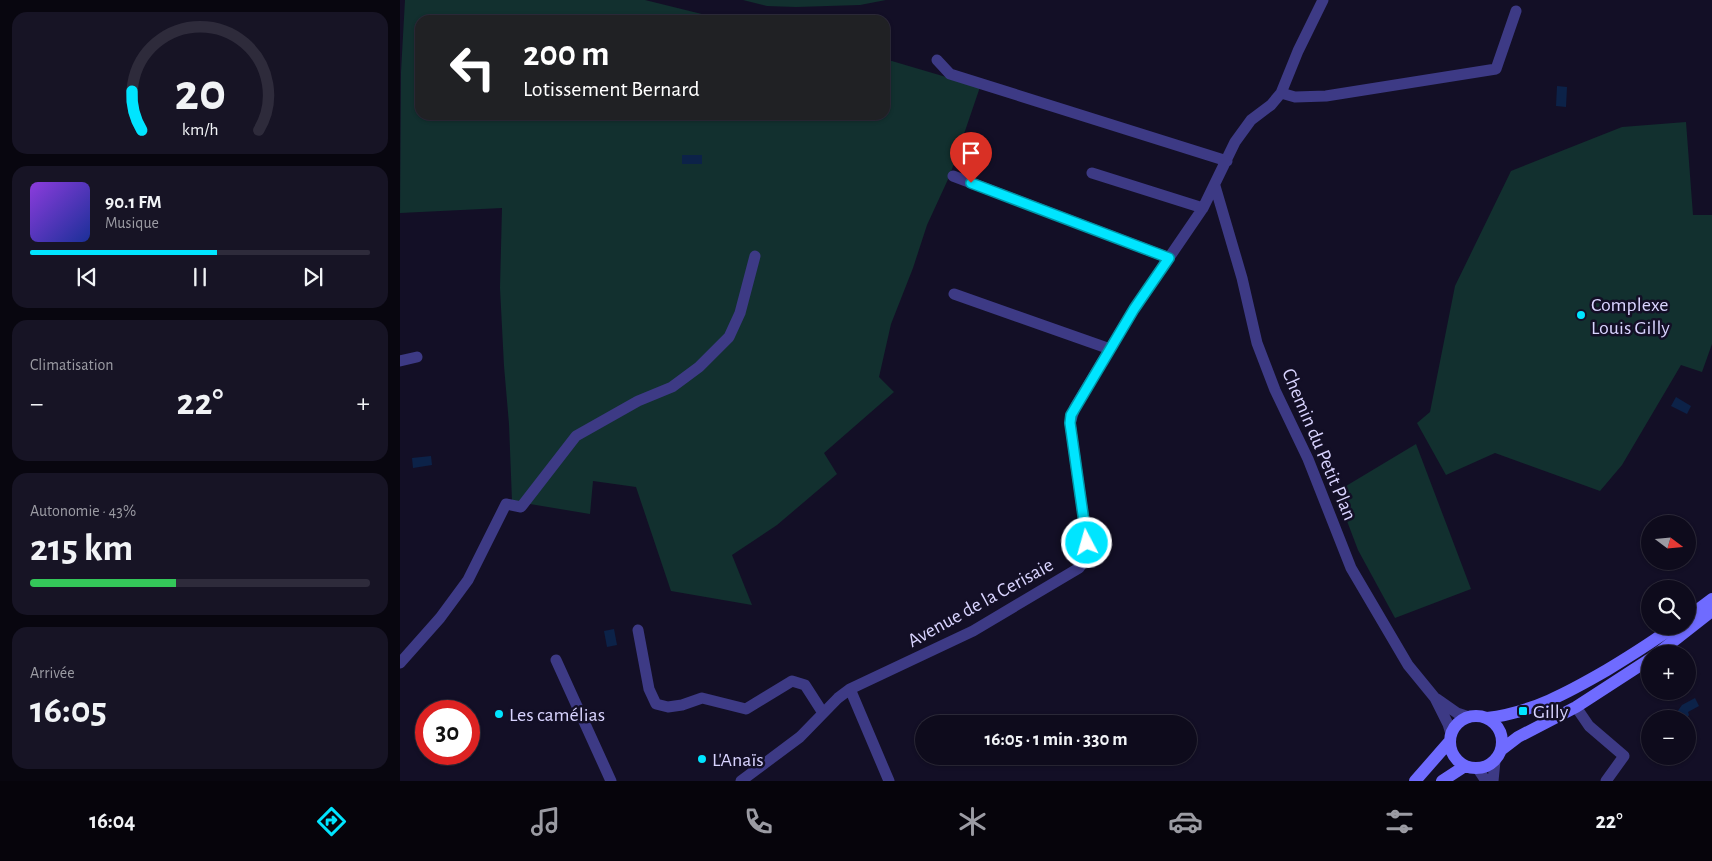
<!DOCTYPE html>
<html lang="fr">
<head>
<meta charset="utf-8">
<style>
	body { margin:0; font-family:"Alegreya Sans",sans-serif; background:#171425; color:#f1f3f6; height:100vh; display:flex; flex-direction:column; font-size:19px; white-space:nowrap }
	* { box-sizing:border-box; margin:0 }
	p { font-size:16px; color:#9b9ba3 }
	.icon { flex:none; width:28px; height:28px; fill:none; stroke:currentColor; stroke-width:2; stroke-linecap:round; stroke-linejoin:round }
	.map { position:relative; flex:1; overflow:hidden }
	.panel { display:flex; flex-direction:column; gap:12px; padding:12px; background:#08060f; width:400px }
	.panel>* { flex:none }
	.banner { position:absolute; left:15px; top:15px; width:475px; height:105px; border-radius:15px; box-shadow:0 1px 4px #0004,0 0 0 1px #2e2b3b; background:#202124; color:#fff; overflow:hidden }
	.needle { width:32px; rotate:106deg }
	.buttons { position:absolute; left:1241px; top:515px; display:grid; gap:10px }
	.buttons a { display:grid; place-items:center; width:55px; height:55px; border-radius:50%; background:#0e0b1c; box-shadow:0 1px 4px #0004,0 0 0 1px #2e2b3b; font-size:25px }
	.speed { position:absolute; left:15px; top:700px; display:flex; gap:10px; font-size:25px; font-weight:700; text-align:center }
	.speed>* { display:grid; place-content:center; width:65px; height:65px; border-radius:50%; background:#0e0b1c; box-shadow:0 1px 4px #0004,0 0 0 1px #2e2b3b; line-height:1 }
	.speed .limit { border:8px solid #d22; background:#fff; color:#111 }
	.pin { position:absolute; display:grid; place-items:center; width:42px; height:42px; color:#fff; margin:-51px -21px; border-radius:50% 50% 50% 0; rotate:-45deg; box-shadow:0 0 5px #0007 }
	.pin .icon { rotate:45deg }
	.me { position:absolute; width:55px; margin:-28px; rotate:354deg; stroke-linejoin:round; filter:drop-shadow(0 0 4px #0008) }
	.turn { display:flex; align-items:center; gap:18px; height:105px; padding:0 25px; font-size:22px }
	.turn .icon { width:65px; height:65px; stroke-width:2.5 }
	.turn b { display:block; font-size:35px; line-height:42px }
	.big { font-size:38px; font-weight:600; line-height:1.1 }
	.panel .card { flex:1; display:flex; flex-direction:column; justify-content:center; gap:8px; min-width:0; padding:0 18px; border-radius:15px; background:#171425 }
	.panel .dial { align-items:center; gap:0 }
	.dial svg { height:130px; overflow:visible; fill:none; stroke:#2e2b3b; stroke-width:7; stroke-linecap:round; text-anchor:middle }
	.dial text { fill:#f1f3f6; stroke:none }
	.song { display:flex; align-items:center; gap:15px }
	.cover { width:60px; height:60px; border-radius:8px; background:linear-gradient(135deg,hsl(270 70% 55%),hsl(230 70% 35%)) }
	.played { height:5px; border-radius:2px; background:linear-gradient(90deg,#00e5ff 55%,#2e2b3b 55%) }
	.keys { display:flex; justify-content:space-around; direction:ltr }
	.heat { display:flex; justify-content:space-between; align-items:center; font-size:28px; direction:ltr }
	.charge { height:8px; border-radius:4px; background:linear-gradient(90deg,#34c759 43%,#2e2b3b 0) }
	.trip { position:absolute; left:515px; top:715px; width:282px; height:50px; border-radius:25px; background:#0e0b1c; box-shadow:0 1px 4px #0004,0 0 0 1px #2e2b3b; font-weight:600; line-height:50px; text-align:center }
	.tabs { display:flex; height:80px; justify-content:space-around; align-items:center; background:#06040b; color:#9b9ba3 }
	.tabs .icon { width:35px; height:35px }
	.tabs .active { color:#00e5ff }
	.tabs b { font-size:22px; color:#f1f3f6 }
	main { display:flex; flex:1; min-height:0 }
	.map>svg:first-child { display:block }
	.green { fill:#12302f }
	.water { fill:#0c2248 }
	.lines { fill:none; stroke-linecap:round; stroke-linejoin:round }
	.street { stroke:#3d3a85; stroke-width:11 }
	.secondary { stroke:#6f6bff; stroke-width:12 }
	.route-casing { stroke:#0095a6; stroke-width:12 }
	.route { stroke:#00e5ff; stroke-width:9 }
	.poi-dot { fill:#00e5ff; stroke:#130f26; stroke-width:2 }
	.labels { text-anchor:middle; stroke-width:5; stroke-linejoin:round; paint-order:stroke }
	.poi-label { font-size:20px; fill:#d9d4ff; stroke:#130f26; text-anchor:start }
	.street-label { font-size:20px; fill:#d9d4ff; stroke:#130f26 }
</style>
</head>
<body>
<main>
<section class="panel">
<div class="card dial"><svg viewBox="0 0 100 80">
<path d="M14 69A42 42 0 1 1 86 69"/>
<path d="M14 69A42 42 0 0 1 8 45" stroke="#00e5ff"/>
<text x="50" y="56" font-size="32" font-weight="700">20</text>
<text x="50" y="72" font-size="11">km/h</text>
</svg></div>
<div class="card">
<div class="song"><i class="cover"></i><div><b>90.1 FM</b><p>Musique</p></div></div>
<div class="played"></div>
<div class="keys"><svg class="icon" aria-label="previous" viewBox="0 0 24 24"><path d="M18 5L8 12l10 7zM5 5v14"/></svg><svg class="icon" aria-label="pause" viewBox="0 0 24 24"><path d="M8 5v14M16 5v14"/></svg><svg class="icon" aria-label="next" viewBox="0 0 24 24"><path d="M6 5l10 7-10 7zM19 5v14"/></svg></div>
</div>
<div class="card"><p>Climatisation</p>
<div class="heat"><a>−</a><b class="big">22°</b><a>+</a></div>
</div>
<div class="card"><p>Autonomie · 43%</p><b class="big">215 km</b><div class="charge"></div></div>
<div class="card"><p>Arrivée</p><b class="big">16:05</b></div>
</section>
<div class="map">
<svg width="1312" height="781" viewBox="0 0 1312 781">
	<rect width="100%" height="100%" fill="#130f26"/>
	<path class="green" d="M5,0H245L326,20H20V115H485V59L580,87L550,175L527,225L513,268L491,324L479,377L494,392L424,453L437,474L377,525L332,555L352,605L271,591L236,487L193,481L190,514L112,501L109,424L104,366L100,288L102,208L0,213L1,72Z
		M343,0H486L460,5L396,7L367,6Z
		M1286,122L1293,215H1312V344L1302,372L1281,365L1222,465L1200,491L1095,453L1046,475L1017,423L1030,412L1055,286L1111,171L1222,127Z
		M1016,444L1071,589L995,618L958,550L936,492Z"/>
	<path class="water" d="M1157,86L1167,87L1166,107L1156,106Z
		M282,155H302V164H282Z
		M1276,397L1291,406L1287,414L1271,406Z
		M31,456L32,465L13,468L12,458Z
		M214,629L217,645L207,647L204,631Z
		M1295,698L1299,706L1288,712L1289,715L1287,718L1277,712L1282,705Z"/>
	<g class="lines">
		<path class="street" d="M537,60L550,74L827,161
			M881,93L895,97L926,96L1096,69L1116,11
			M692,173L803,208
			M553,176L769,258
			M815,186L842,278L857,343L875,390L908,459L951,568L1008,665L1035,698L1048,724L1051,734
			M554,294L710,349
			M0,361L17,357
			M238,630L249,689L256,704L268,707L282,705L302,698L346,709L392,681L405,685L423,713
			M156,660L211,781
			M0,663L40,618L68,580L106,504L121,507L176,436L238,401L272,387L299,367L329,337L340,313L355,256
			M450,689L489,781
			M1037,699L1057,713L1069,717
			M1176,707L1189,726L1224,756L1206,781
			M1078,769L1086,781
			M341,781L400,737L438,698L450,689L573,631L679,568L684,561L687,543L670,423L675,407L734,309L803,208L835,142L851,120L871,105L881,93L898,51L923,0
			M1093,781L1095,761"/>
		<path class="secondary" d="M1288,617L1312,599
			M1257,654L1312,611
			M1050 742a26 26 0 1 1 52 0a26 26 0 1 1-52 0Z
			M1087,718C1131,713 1169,692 1207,670C1230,656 1253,642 1274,626
			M1101,750L1118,737L1176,707L1250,659
			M1015,781L1050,741
			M1042,781L1065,766"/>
	</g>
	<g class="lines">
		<defs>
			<path id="route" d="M571,183L769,258L734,309L671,415L670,423L687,543"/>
		</defs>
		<use href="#route" class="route-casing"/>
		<use href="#route" class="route"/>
	</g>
	<g class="poi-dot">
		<circle cx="1181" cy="315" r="5"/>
		<rect x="1118" y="706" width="10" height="10" rx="2.5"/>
		<circle cx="99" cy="714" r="5"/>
		<circle cx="302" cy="759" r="5"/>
	</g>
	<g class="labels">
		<g class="poi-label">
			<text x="1191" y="311">Complexe<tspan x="1191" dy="23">Louis Gilly</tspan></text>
			<text x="1133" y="718">Gilly</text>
			<text x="109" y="721">Les camélias</text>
			<text x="312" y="766">L'Anaïs</text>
		</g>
		<g class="street-label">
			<text transform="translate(920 444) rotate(67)" y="7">Chemin du Petit Plan</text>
			<text transform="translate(580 602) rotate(-29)" y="7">Avenue de la Cerisaie</text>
		</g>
	</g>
</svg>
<div class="buttons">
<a><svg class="needle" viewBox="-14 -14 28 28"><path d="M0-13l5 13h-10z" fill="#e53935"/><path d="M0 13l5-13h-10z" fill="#9b9ba3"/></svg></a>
<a><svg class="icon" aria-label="search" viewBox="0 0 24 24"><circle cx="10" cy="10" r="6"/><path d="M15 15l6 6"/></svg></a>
<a>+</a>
<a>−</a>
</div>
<div class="speed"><div class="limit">30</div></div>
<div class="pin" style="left:571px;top:183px;background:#d93025"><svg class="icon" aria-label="arrive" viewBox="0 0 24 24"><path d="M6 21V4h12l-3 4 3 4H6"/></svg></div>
<svg class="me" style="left:687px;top:543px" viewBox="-20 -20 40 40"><circle r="17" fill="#00e5ff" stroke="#fff" stroke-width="3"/><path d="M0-11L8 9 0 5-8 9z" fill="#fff"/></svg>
<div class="trip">16:05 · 1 min · 330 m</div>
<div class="banner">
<div class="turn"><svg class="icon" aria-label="left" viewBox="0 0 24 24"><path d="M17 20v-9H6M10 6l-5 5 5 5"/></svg><div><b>200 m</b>Lotissement Bernard</div></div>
</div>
</div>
</main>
<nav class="tabs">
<b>16:04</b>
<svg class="icon active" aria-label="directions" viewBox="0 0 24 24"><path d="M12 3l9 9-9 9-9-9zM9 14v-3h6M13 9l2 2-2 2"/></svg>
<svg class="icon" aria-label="music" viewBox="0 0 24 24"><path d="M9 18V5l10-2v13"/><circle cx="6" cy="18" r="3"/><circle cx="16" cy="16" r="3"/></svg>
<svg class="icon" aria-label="phone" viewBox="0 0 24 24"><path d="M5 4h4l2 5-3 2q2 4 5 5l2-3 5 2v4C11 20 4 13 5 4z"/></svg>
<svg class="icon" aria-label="climate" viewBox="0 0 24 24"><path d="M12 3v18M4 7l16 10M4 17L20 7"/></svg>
<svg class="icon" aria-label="car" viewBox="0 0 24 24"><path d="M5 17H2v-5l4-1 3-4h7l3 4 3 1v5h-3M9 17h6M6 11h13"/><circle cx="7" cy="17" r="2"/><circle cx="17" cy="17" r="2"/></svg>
<svg class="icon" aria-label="filters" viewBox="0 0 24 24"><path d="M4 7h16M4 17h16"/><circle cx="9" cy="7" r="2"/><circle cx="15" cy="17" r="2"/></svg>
<b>22°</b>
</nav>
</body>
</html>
